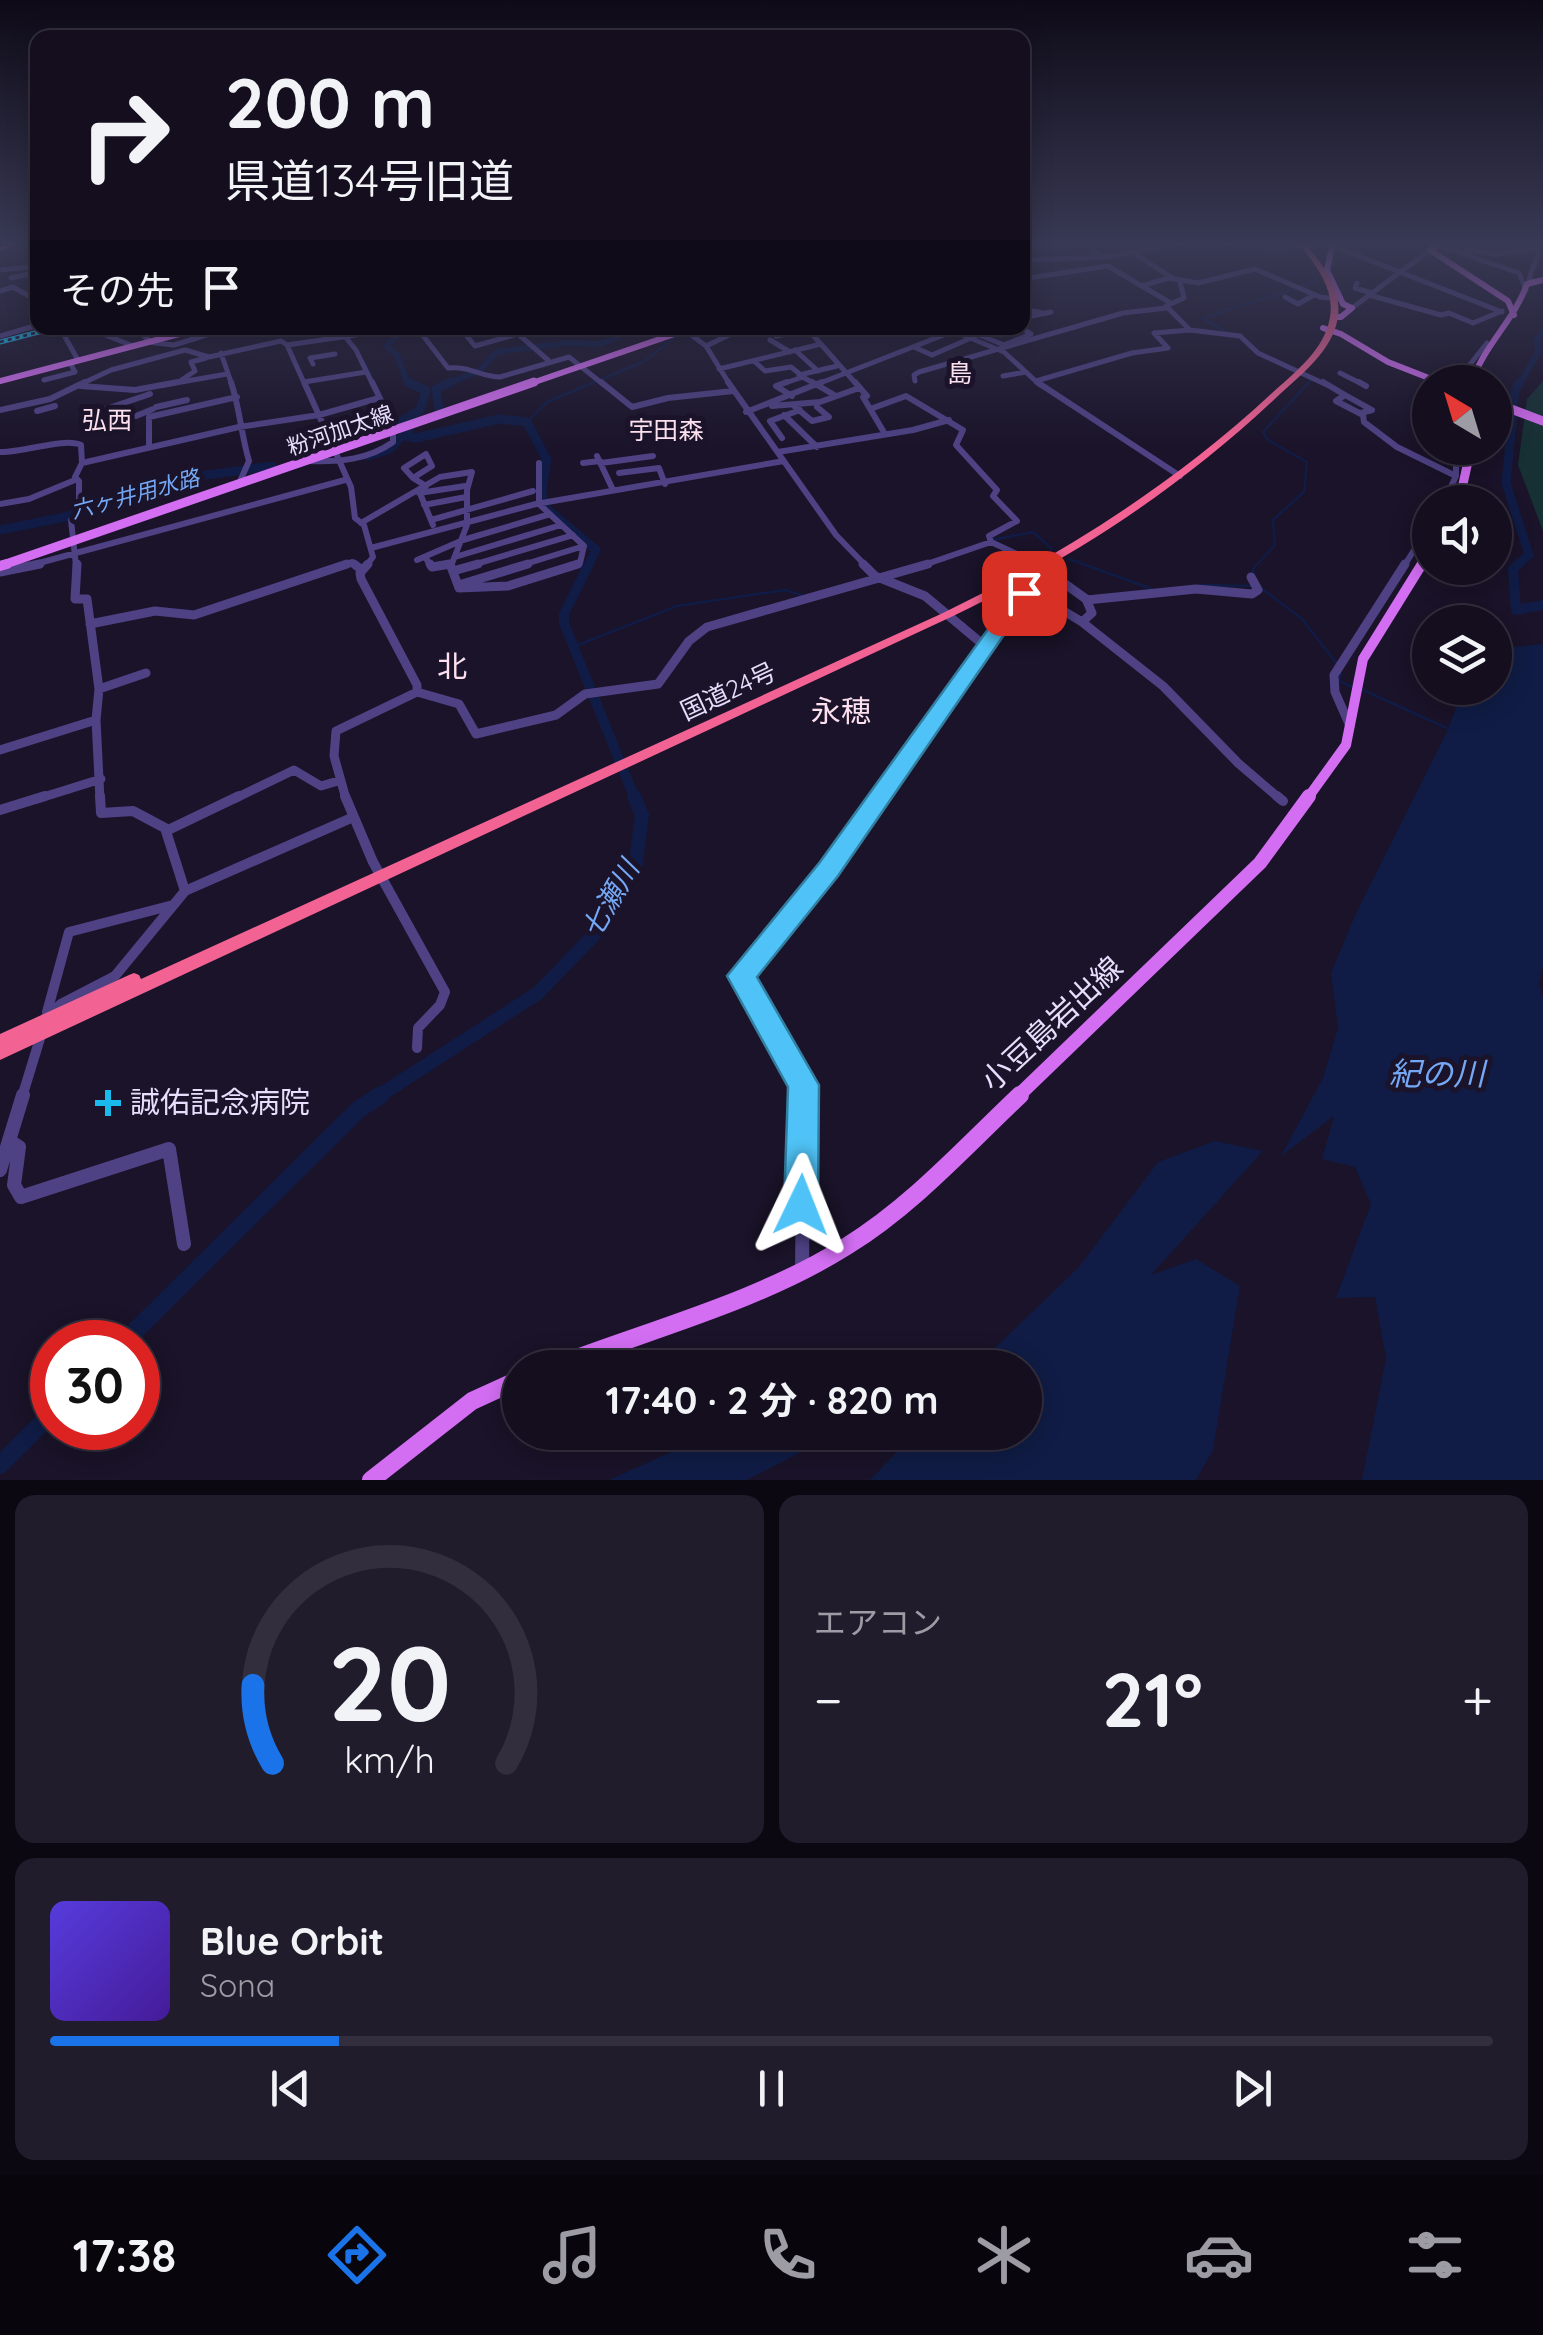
<!DOCTYPE html>
<html lang="ja">
<head>
<meta charset="utf-8">
<style>
	body { margin:0; font-family:Quicksand,"Noto Sans JP",sans-serif; background:#211c2c; color:#f1f3f6; height:100vh; display:flex; flex-direction:column; font-size:38px; white-space:nowrap }
	* { box-sizing:border-box; margin:0 }
	p { font-size:32px; color:#9d9ca4 }
	.icon { flex:none; width:55px; height:55px; fill:none; stroke:currentColor; stroke-width:2; stroke-linecap:round; stroke-linejoin:round }
	.map { position:relative; height:1480px; overflow:hidden }
	.details { display:flex; flex-direction:column; gap:15px; padding:15px; background:#0b0811; flex:1 }
	.details>* { flex:none }
	.hud { position:absolute; left:30px; top:30px; width:1000px; height:305px; border-radius:20px; box-shadow:0 5px 25px #0003,0 0 0 2px #332e3d; background:#140e1f; color:#f1f3f6; overflow:hidden }
	.needle { width:65px; rotate:322deg }
	.buttons { position:absolute; left:1412px; top:365px; display:grid; gap:20px }
	.buttons a { display:grid; place-items:center; width:100px; height:100px; border-radius:50%; background:#140e1f; box-shadow:0 5px 25px #0003,0 0 0 2px #332e3d; font-size:50px }
	.speed { position:absolute; left:30px; top:1320px; display:flex; gap:20px; font-size:50px; font-weight:700; text-align:center }
	.speed>* { display:grid; place-content:center; width:130px; height:130px; border-radius:50%; background:#140e1f; box-shadow:0 5px 25px #0003,0 0 0 2px #332e3d; line-height:1 }
	.speed .limit { border:15px solid #d22; background:#fff; color:#111 }
	.pin { position:absolute; display:grid; place-items:center; width:85px; height:85px; color:#fff; margin:-42px; border-radius:20px; box-shadow:0 5px 15px #0006 }
	.me { position:absolute; width:110px; margin:-55px; rotate:2deg; stroke-linejoin:round; filter:drop-shadow(0 0 8px #0008) }
	.turn { display:flex; align-items:center; gap:35px; height:210px; padding:0 30px; font-size:45px }
	.turn .icon { width:130px; height:130px; stroke-width:2.5 }
	.turn b { display:block; font-size:70px; line-height:85px }
	.then { display:flex; align-items:center; height:95px; padding:0 30px; background:#0003; gap:20px; font-size:38px }
	.big { font-size:75px; font-weight:700; line-height:1.1 }
	.details .tile { flex:1; display:flex; flex-direction:column; justify-content:center; gap:15px; min-width:0; padding:0 35px; border-radius:20px; background:#211c2c }
	.details .dial { align-items:center; gap:0 }
	.dial svg { height:260px; overflow:visible; fill:none; stroke:#332e3d; stroke-width:7; stroke-linecap:round; text-anchor:middle }
	.dial text { fill:#f1f3f6; stroke:none }
	.song { display:flex; align-items:center; gap:30px }
	.cover { width:120px; height:120px; border-radius:15px; background:linear-gradient(135deg,hsl(250 70% 55%),hsl(260 70% 35%)) }
	.played { height:10px; border-radius:5px; background:linear-gradient(90deg,#1a73e8 20%,#332e3d 20%) }
	.keys { display:flex; justify-content:space-around; direction:ltr }
	.heat { display:flex; justify-content:space-between; align-items:center; font-size:55px; direction:ltr }
	.details .tiles { flex:1; display:grid; gap:15px; grid-template-columns:1fr 1fr }
	.tile:last-child { grid-column:span 2 }
	.trip { position:absolute; left:502px; top:1350px; width:540px; height:100px; border-radius:50px; background:#140e1f; box-shadow:0 5px 25px #0003,0 0 0 2px #332e3d; font-weight:700; line-height:100px; text-align:center }
	.tab-bar { display:flex; height:160px; justify-content:space-around; align-items:center; background:#08060c; color:#9d9ca4 }
	.tab-bar .icon { width:70px; height:70px }
	.tab-bar .active { color:#1a73e8 }
	.tab-bar b { font-size:45px; color:#f1f3f6 }
	.map>svg:first-child { display:block }
	.green { fill:#163033 }
	.water { fill:#101c45 }
	.lines { fill:none; stroke-linecap:round; stroke-linejoin:round }
	.stream { stroke:#101c45; stroke-width:2.5 }
	.river-far4 { stroke:#101c45; stroke-width:6 }
	.river-far3 { stroke:#101c45; stroke-width:9 }
	.river-far2 { stroke:#101c45; stroke-width:10 }
	.river-far1 { stroke:#101c45; stroke-width:14 }
	.river { stroke:#101c45; stroke-width:18 }
	.minor-far4 { stroke:#4e4284; stroke-width:5 }
	.minor-far3 { stroke:#4e4284; stroke-width:6 }
	.minor-far2 { stroke:#4e4284; stroke-width:9 }
	.minor-far1 { stroke:#4e4284; stroke-width:10 }
	.minor { stroke:#4e4284; stroke-width:14 }
	.major-far4 { stroke:#d36ef3; stroke-width:6 }
	.major-far3 { stroke:#d36ef3; stroke-width:9 }
	.major-far2 { stroke:#d36ef3; stroke-width:10 }
	.major-far1 { stroke:#d36ef3; stroke-width:14 }
	.major { stroke:#d36ef3; stroke-width:18 }
	.highway { fill:#f26394; fill-rule:evenodd }
	.rail-casing { stroke:#1abaec; stroke-width:5 }
	.rail { stroke:#1a1329; stroke-width:2.5; stroke-dasharray:4; stroke-linecap:butt }
	.route { fill:#4fc3f7; stroke:#337fa1; stroke-width:2.5 }
	.poi-dot { fill:#1abaec; stroke:#1a1329; stroke-width:4 }
	.labels { text-anchor:middle; stroke-width:10; stroke-linejoin:round; paint-order:stroke }
	.far-street-label { font-size:22px; fill:#e5defc; stroke:#1a1329 }
	.far-water-label { font-size:22px; font-style:italic; fill:#74a7f4; stroke:#1a1329 }
	.far-quarter-label { font-size:25px; fill:#fce0ee; stroke:#1a1329 }
	.street-label { font-size:25px; fill:#e5defc; stroke:#1a1329 }
	.water-label { font-size:28px; font-style:italic; fill:#74a7f4; stroke:#1a1329 }
	.quarter-label { font-size:30px; fill:#fce0ee; stroke:#1a1329 }
	.near-street-label { font-size:30px; fill:#e5defc; stroke:#1a1329 }
	.near-poi-label { font-size:30px; fill:#e5defc; stroke:#1a1329; text-anchor:start }
	.near-water-label { font-size:32px; font-style:italic; fill:#74a7f4; stroke:#1a1329 }
</style>
</head>
<body>
<div class="map">
<svg width="1543" height="1480" viewBox="0 0 1543 1480">
	<rect width="100%" height="100%" fill="#1a1329"/>
	<path class="green" d="M1543,381V531L1518,465L1527,399Z"/>
	<path class="water" d="M1543,644V967L1539,984L1543,997V1480H1362L1386,1358L1375,1297L1336,1298L1371,1204L1355,1167L1322,1159L1334,1116L1281,1156L1323,1078L1338,1028L1331,973L1357,911L1446,734L1464,688H1495V649Z
		M1215,1141L1263,1151L1151,1275L1196,1259L1240,1286L1213,1450L1196,1480H870L915,1433L1025,1432V1368L975,1367L1079,1267L1158,1162Z
		M713,1433H820L813,1446L747,1480H609Z"/>
	<g class="lines">
		<path class="stream" d="M1359,254L1421,243
			M1330,267L1346,252
			M15,280H35L33,285L38,287
			M1227,332L1203,319C1240,303 1279,297 1316,281L1311,270
			M364,361L374,381
			M527,422L547,402L645,361L676,336
			M991,540L1033,532L1052,549
			M1069,559L1152,589
			M1254,576L1253,569L1275,545L1273,520L1304,492L1307,462L1268,440L1263,432L1311,380
			M1200,585L1252,586
			M1260,587L1302,619L1338,665
			M573,647L677,606L785,590L802,595
			M1341,673L1339,681L1355,688
			M1363,690L1451,730"/>
		<path class="river-far4" d="M413,385L407,382L397,355L387,346L397,335L436,328
			M445,385L480,370L497,352L567,343L600,344L618,337L621,328
			M1519,385L1538,353L1537,341L1543,332"/>
		<path class="river-far3" d="M439,409L436,389L451,382
			M399,423L420,410L426,391L408,382
			M402,430L405,436L416,438L499,419L527,422L547,460L542,489L545,507L596,550L588,566
			M368,456L390,449L409,429
			M0,530L65,517L193,477L272,466
			M1516,566L1529,555L1506,483L1515,391L1520,382"/>
		<path class="river-far2" d="M589,564L564,614V623L635,799
			M1519,564L1513,569L1516,610L1543,605"/>
		<path class="river-far1" d="M377,1097L538,993L593,936L636,862L642,815L634,796"/>
		<path class="river" d="M124,1342L359,1109L381,1095
			M0,1465L52,1413"/>
		<path class="minor-far4" d="M1086,243L1099,256
			M1220,243L1271,248L1347,243
			M1437,245L1519,273L1526,290
			M1333,246L1502,312
			M1467,250L1496,254L1539,249
			M1133,253L1171,277
			M1022,260L1107,257L1183,243
			M0,270L38,266
			M11,278L38,272
			M1022,279L1108,266L1169,302
			M1533,281L1529,279L1542,243
			M1180,282L1184,298L1166,306L1190,330
			M1357,283L1355,288L1372,293
			M1141,286L1169,278L1198,283L1255,269L1320,297L1338,299
			M0,291L13,287L38,301
			M1369,295L1441,315L1449,313L1473,323L1502,311
			M1285,297L1298,304L1314,295
			M1352,308L1430,250
			M1022,309L1043,313
			M1022,318L1051,312
			M68,328L65,337L78,360
			M88,328L133,346
			M134,328L150,341
			M338,328L356,350L373,385
			M408,328L421,333L448,368C471,366 480,377 500,377L569,357L604,385
			M465,328H460L475,346L539,328
			M489,328L502,338
			M682,328L706,346L730,385
			M815,328L812,334L857,385
			M946,328L1004,352L1040,385
			M962,328L1004,345L1031,334L1022,328
			M986,329L1001,335L1020,328
			M142,331L157,328
			M517,333L548,360
			M0,336L38,325
			M776,336L810,330
			M770,340L790,352
			M147,342L174,345L229,328
			M287,345L305,385
			M706,346L744,328
			M916,348L932,355L994,328
			M795,350L818,371
			M221,353L232,385
			M755,362L765,371L791,367L801,375
			M313,364L310,358L335,354
			M719,369L821,344
			M1340,373L1364,385
			M1003,376L1026,372
			M44,380L75,372L70,363
			M180,381L195,371L191,362L206,358
			M915,381L914,375L919,372L1123,313L1166,308
			M1036,381L1132,353L1168,348L1154,333L1190,330L1240,336L1258,353L1327,385
			M304,382L366,372
			M1456,382L1487,343
			M79,385L111,370L185,350L209,357L281,341L287,345L356,335
			M164,385L227,374
			M779,385L803,377
			M815,385L954,331
			M817,385L799,375L837,366"/>
		<path class="minor-far3" d="M231,382C240,409 241,434 249,461L241,479
			M304,382L351,487L355,518L364,525L373,557L366,566
			M372,382L394,427
			M601,382L632,407L668,398L733,391
			M728,382L836,535L866,566
			M787,382L776,386L792,396
			M812,382L836,396
			M855,382L867,396L863,397L885,434
			M1037,382L1180,476
			M1323,382L1345,395L1336,401L1363,415L1364,422L1397,447L1456,476
			M1359,382L1366,386
			M81,386L135,390L178,382
			M1345,395L1372,410L1361,413
			M793,405L812,421L829,417L817,407
			M772,406L820,402L859,388
			M156,407L187,400
			M873,408L906,396L963,430L956,445L997,490L993,496L1017,521L989,536L991,542
			M106,409L150,394
			M0,410L50,399L85,382
			M37,411L55,406
			M746,412L822,382
			M784,415L817,447
			M136,416L153,409
			M782,438L770,421L800,410
			M149,446V417L237,397
			M0,452C22,453 65,437 81,445L82,463L75,477L79,481V512L71,520L76,566
			M778,452L913,430L949,420
			M426,454L432,466L413,478L404,468Z
			M597,456L613,490
			M309,461C339,462 368,460 393,442V430
			M82,463L239,427L319,415L379,398
			M539,463V504L584,546L580,563L570,566
			M583,463L600,461
			M601,463L653,456
			M619,473L659,468L665,484
			M413,478L426,486
			M419,491L433,525
			M419,493L465,486
			M1444,502L1456,476V448
			M0,504L29,499L75,480
			M424,505L466,497
			M431,520L533,491
			M361,523L440,477L472,472L467,490V525L451,566
			M371,548L536,504L784,461
			M425,557L431,566
			M455,557L561,525
			M417,560L463,540L547,515
			M28,566L345,480
			M340,566L352,562L357,566
			M437,566L450,564
			M469,566L573,535
			M519,566L584,546
			M921,566L991,542L1036,563
			M1404,566L1430,525"/>
		<path class="minor-far2" d="M77,564L75,599H87L99,689L96,720L100,799
			M354,564L362,570
			M368,564L360,573L361,579L417,685V692
			M430,564L432,567L450,564
			M450,564L459,588L508,586L578,564
			M863,564L875,576L925,596L986,647
			M1043,568L1086,599L1092,613L1082,622
			M453,571L478,564
			M0,572L40,564
			M462,584L528,564
			M1087,600L1196,589L1252,594L1258,590L1251,577
			M1014,608L1054,605L1082,622L1163,686L1238,763L1280,799
			M90,624L155,611L194,615L347,564
			M99,689L146,673
			M1350,726L1335,692L1334,675L1405,564
			M0,750L96,720
			M37,799L101,779
			M234,799L294,770L321,786L338,781
			M346,799L334,756L336,731L417,692L459,704L476,734L556,715L585,694L658,684L689,641L707,627L928,564
			M879,799L1014,608L1024,590L1012,577"/>
		<path class="minor-far1" d="M100,796L101,813L133,811L165,828L185,891
			M345,796L373,862L445,992L440,1005L418,1028L417,1048
			M1277,796L1283,801
			M0,810L45,796
			M166,831L239,796
			M47,1012L69,932L173,905
			M46,1017L61,1004L115,976L185,891L349,819
			M22,1097L42,1032
			M804,1097V1085L741,975L829,869L881,796"/>
		<path class="minor" d="M11,1142L19,1147L14,1185L21,1197L169,1149L184,1244
			M0,1170L23,1095
			M802,1269L804,1095"/>
		<path class="major-far4" d="M1333,243L1327,270L1343,304L1352,308L1341,317H1334
			M1437,245L1430,250L1508,301L1514,315
			M1323,328L1341,334L1388,362L1439,382
			M0,381L202,328
			M1472,382C1484,345 1514,321 1527,284L1543,280
			M526,385L692,328"/>
		<path class="major-far3" d="M1495,403L1543,421
			M1459,502L1471,448
			M0,566L534,382
			M1421,566L1430,551"/>
		<path class="major-far2" d="M0,566L7,564
			M1307,799L1346,745L1363,659L1422,564"/>
		<path class="major-far1" d="M1017,1097L1260,863L1309,796"/>
		<path class="major" d="M550,1368C648,1330 758,1302 847,1246C912,1206 965,1147 1020,1095
			M371,1480L472,1401L520,1379"/>
		<path class="highway" d="M12,243H20L0,251V247Z
			M1298,243H1304C1322,263 1342,288 1338,317C1333,350 1302,374 1279,395C1180,489 1073,558 951,617L0,1060V1034L129,975L134,973L139,975L141,979L943,613C1063,554 1173,485 1271,394C1294,373 1325,350 1330,317C1335,288 1315,264 1298,243Z"/>
		<defs>
			<path id="rail" d="M0,342L54,328"/>
		</defs>
		<use href="#rail" class="rail-casing"/>
		<use href="#rail" class="rail"/>
	</g>
	<linearGradient id="sky" x2="0" y2="1"><stop stop-color="#0e0a17"/><stop offset="0.54" stop-color="#383954"/><stop offset="1" stop-color="#383954" stop-opacity="0"/></linearGradient>
	<rect width="1543" height="450" fill="url(#sky)"/>
	<path class="route" d="M1024,587L1030,589V597L838,876L757,977L819,1085L818,1205L813,1217L801,1222L789,1217L784,1205L788,1087L727,976L820,862L1017,589Z"/>
	<path class="poi-dot" d="M103 1088h10v10h10v10h-10v10h-10v-10h-10v-10h10z"/>
	<g class="labels">
		<g class="far-street-label">
			<text transform="translate(340 430) rotate(-19)" y="8">粉河加太線</text>
		</g>
		<g class="far-water-label">
			<text transform="translate(135 494) rotate(-15)" y="8">六ヶ井用水路</text>
		</g>
		<g class="far-quarter-label">
			<text x="960" y="382">島</text>
			<text x="107" y="429">弘西</text>
			<text x="666" y="439">宇田森</text>
		</g>
		<g class="street-label">
			<text transform="translate(728 691) rotate(-25)" y="9">国道24号</text>
		</g>
		<g class="water-label">
			<text transform="translate(610 899) rotate(-60)" y="10">七瀬川</text>
		</g>
		<g class="quarter-label">
			<text x="452" y="677">北</text>
			<text x="841" y="722">永穂</text>
		</g>
		<g class="near-street-label">
			<text transform="translate(1052 1024) rotate(-43)" y="10">小豆島岩出線</text>
		</g>
		<g class="near-poi-label">
			<text x="130" y="1113">誠佑記念病院</text>
		</g>
		<g class="near-water-label">
			<text x="1437" y="1085">紀の川</text>
		</g>
	</g>
</svg>
<div class="buttons">
<a><svg class="needle" viewBox="-14 -14 28 28"><path d="M0-13l5 13h-10z" fill="#e53935"/><path d="M0 13l5-13h-10z" fill="#9d9ca4"/></svg></a>
<a><svg class="icon" aria-label="sound" viewBox="0 0 24 24"><path d="M4 9h4l5-4v14l-5-4H4zM17 9q2 3 0 6"/></svg></a>
<a><svg class="icon" aria-label="layers" viewBox="0 0 24 24"><path d="M12 4l9 5-9 5-9-5zM3 14l9 5 9-5"/></svg></a>
</div>
<div class="speed"><div class="limit">30</div></div>
<div class="pin" style="left:1024px;top:593px;background:#d93025"><svg class="icon" aria-label="arrive" viewBox="0 0 24 24"><path d="M6 21V4h12l-3 4 3 4H6"/></svg></div>
<svg class="me" style="left:801px;top:1205px" viewBox="-20 -20 40 40"><path d="M0-17L14 15 0 8-14 15z" fill="#4fc3f7" stroke="#fff" stroke-width="4"/></svg>
<div class="trip">17:40 · 2 分 · 820 m</div>
<div class="hud">
<div class="turn"><svg class="icon" aria-label="right" viewBox="0 0 24 24"><path d="M7 20v-9h11M14 6l5 5-5 5"/></svg><div><b>200 m</b>県道134号旧道</div></div>
<div class="then">その先<svg class="icon" aria-label="arrive" viewBox="0 0 24 24"><path d="M6 21V4h12l-3 4 3 4H6"/></svg></div>
</div>
</div>
<section class="details">
<div class="tiles">
<div class="tile dial"><svg viewBox="0 0 100 80">
<path d="M14 69A42 42 0 1 1 86 69"/>
<path d="M14 69A42 42 0 0 1 8 45" stroke="#1a73e8"/>
<text x="50" y="56" font-size="32" font-weight="700">20</text>
<text x="50" y="72" font-size="11">km/h</text>
</svg></div>
<div class="tile"><p>エアコン</p>
<div class="heat"><a>−</a><b class="big">21°</b><a>+</a></div>
</div>
<div class="tile">
<div class="song"><i class="cover"></i><div><b>Blue Orbit</b><p>Sona</p></div></div>
<div class="played"></div>
<div class="keys"><svg class="icon" aria-label="previous" viewBox="0 0 24 24"><path d="M18 5L8 12l10 7zM5 5v14"/></svg><svg class="icon" aria-label="pause" viewBox="0 0 24 24"><path d="M8 5v14M16 5v14"/></svg><svg class="icon" aria-label="next" viewBox="0 0 24 24"><path d="M6 5l10 7-10 7zM19 5v14"/></svg></div>
</div>
</div>
</section>
<nav class="tab-bar">
<b>17:38</b>
<svg class="icon active" aria-label="directions" viewBox="0 0 24 24"><path d="M12 3l9 9-9 9-9-9zM9 14v-3h6M13 9l2 2-2 2"/></svg>
<svg class="icon" aria-label="music" viewBox="0 0 24 24"><path d="M9 18V5l10-2v13"/><circle cx="6" cy="18" r="3"/><circle cx="16" cy="16" r="3"/></svg>
<svg class="icon" aria-label="phone" viewBox="0 0 24 24"><path d="M5 4h4l2 5-3 2q2 4 5 5l2-3 5 2v4C11 20 4 13 5 4z"/></svg>
<svg class="icon" aria-label="climate" viewBox="0 0 24 24"><path d="M12 3v18M4 7l16 10M4 17L20 7"/></svg>
<svg class="icon" aria-label="car" viewBox="0 0 24 24"><path d="M5 17H2v-5l4-1 3-4h7l3 4 3 1v5h-3M9 17h6M6 11h13"/><circle cx="7" cy="17" r="2"/><circle cx="17" cy="17" r="2"/></svg>
<svg class="icon" aria-label="filters" viewBox="0 0 24 24"><path d="M4 7h16M4 17h16"/><circle cx="9" cy="7" r="2"/><circle cx="15" cy="17" r="2"/></svg>
</nav>
</body>
</html>
